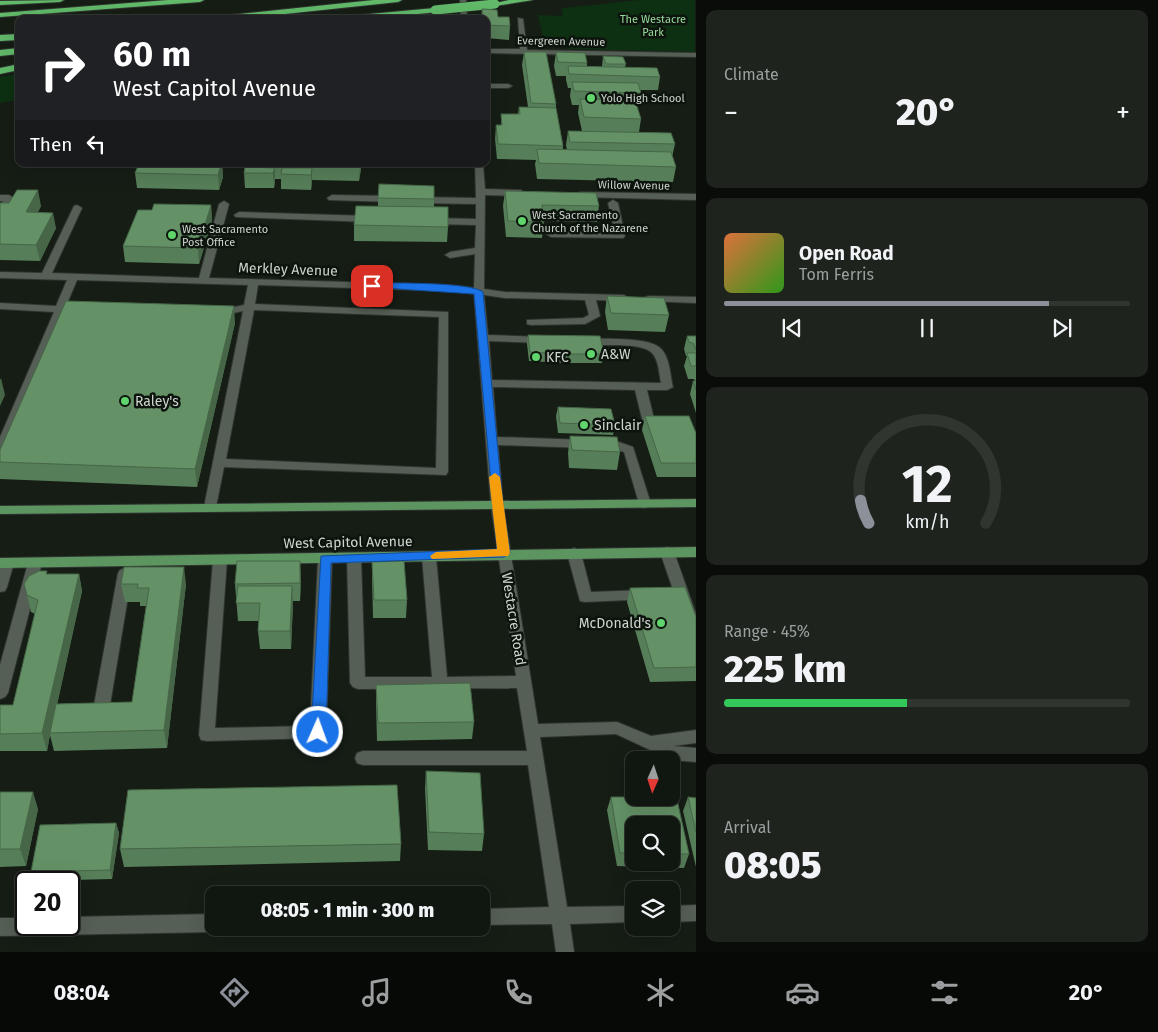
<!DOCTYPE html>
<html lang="en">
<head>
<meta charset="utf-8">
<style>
	body { margin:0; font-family:"Fira Sans",sans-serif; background:#1e231e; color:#f1f3f6; height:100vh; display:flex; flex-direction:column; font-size:19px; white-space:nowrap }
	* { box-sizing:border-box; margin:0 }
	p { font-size:16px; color:#9c9f9f }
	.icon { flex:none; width:28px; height:28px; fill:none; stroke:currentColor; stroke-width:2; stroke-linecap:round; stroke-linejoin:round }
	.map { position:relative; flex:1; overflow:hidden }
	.details { display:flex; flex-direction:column; gap:10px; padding:10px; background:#090c09; width:462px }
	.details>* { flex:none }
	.guide { position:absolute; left:15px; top:15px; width:475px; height:152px; border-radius:10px; box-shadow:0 5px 20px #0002,0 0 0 1px #303530; background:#202124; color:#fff; overflow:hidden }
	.needle { width:32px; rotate:183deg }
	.buttons { position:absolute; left:625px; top:751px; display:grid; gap:10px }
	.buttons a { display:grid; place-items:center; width:55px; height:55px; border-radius:10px; background:#101610; box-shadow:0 5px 20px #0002,0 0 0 1px #303530; font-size:25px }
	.speed { position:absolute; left:15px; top:871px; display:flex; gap:10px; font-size:25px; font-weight:700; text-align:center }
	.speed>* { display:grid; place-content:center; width:65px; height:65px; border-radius:50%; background:#101610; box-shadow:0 5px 20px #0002,0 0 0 1px #303530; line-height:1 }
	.speed .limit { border:2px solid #111; border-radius:8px; background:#fff; color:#111 }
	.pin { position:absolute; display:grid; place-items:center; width:42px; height:42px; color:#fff; margin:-21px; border-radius:10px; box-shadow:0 2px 8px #0006 }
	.me { position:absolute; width:55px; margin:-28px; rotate:2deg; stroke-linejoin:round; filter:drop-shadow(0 0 4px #0008) }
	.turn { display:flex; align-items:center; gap:18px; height:105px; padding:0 15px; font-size:22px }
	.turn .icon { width:65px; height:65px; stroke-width:2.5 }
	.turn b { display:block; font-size:35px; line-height:42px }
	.then { display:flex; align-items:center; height:48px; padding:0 15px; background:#0003; gap:10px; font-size:19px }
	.big { font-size:38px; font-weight:800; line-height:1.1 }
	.details .widget { flex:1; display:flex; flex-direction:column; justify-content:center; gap:8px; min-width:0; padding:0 18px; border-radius:10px; background:#1e231e }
	.details .dial { align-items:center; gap:0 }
	.dial svg { height:130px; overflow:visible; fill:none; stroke:#303530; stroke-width:7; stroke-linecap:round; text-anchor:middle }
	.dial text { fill:#f1f3f6; stroke:none }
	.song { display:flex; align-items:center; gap:15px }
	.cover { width:60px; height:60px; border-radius:8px; background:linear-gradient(135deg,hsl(20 70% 55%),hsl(110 70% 35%)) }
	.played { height:5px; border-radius:2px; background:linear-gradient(90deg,#8c9099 80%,#303530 80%) }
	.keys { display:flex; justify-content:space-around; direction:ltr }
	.heat { display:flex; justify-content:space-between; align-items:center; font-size:28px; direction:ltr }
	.charge { height:8px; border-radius:4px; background:linear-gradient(90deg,#34c759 45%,#303530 0) }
	.trip { position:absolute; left:205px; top:886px; width:285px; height:50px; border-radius:10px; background:#101610; box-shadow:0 5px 20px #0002,0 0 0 1px #303530; font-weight:800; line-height:50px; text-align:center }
	.menu { display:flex; height:80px; justify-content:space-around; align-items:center; background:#060906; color:#9c9f9f }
	.menu .icon { width:35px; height:35px }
	.menu .current { color:#8c9099 }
	.menu b { font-size:22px; color:#f1f3f6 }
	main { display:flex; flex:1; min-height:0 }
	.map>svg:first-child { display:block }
	.green { fill:#0e3012 }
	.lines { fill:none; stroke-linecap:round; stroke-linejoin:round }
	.minor-casing { stroke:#303430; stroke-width:2 }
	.major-casing { stroke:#303430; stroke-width:2 }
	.highway-casing { stroke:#303430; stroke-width:2 }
	.minor { fill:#565f56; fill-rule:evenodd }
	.major { fill:#5d9561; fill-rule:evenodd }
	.highway { fill:#61b969; fill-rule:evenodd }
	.highway-bridge-casing { stroke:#303430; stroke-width:10; stroke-linecap:butt }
	.highway-bridge { stroke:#61b969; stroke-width:9 }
	.wall { fill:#567e58; fill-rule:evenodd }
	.shaded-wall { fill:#466647 }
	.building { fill:#649266; stroke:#466647 }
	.route { fill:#1a73e8; stroke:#114b97 }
	.slow { fill:#f59e0b }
	.poi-dot { fill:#5fd56b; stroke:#0c140d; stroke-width:2 }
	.labels { text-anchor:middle; stroke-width:5; stroke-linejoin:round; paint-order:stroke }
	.far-park-label { font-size:11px; fill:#99dd9d; stroke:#0c140d }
	.far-street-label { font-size:11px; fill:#ced4ce; stroke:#0c140d }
	.far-poi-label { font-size:11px; fill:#ced4ce; stroke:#0c140d; text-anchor:start }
	.street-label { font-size:14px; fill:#ced4ce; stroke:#0c140d }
	.poi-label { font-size:14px; fill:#ced4ce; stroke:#0c140d; text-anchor:start }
</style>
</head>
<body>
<main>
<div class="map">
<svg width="696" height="952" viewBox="0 0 696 952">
	<rect width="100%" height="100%" fill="#151d15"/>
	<path class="green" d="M639,0H695V52L572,49L564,48L568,47H545L538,15L563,16L561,9L564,8Z
		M19,74V100L0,103V77Z"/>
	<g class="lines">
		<defs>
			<path id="minor" d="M460,0H466L467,19H461Z
				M518,18L523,19L527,50L696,53V57L486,53V49H520Z
				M486,84H508L512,86L508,88H486Z
				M475,164H483L485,189L521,190L525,193L521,196L485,195L484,289L505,292L624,295L629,298L624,301L596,300L600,316L585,324L531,325L527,324V320L583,318L589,315L585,300L505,298L484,295L488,335L543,337L548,340L543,343L489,341L492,380L661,383C659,374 659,360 652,353C642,342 600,346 585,345L580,342L585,339C602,339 645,337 659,347C670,355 670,375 673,387L667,390H647L656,427L650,431L644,427L635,390L493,387L497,437L616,441L633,447L651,504L645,508L640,507L624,452L615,449L498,445L503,505L538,724L617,722L651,736L696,730V743L673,746L696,748V762L672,760L616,734L540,737L567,907L634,906V922L570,924L574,952H556L552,924L481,925V909L549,907L528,765H363L357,763L355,758L357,753L363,751H527L517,688L358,689L353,687L350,683L347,558L349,555H359L361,558L365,677H432L422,557L424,554H434L436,557L447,677L516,676L491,505L474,294L450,291L258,285L255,304L448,312V472L446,475L224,467L216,507L215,510H205L204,507L243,311L219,316L214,313L215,311L244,305L248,285L77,280L66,306H79L84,309L79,312H64L6,451L0,455V437L54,312L0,309V303L56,306L67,280L0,278V272L42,273L74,206L77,205L82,208L52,273L199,278L219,204L224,201L229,204L209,278L450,285L474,288L475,254L450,258L445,255L450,252L475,248L476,225L433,224L428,221L433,218L476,219V204L418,203L413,200L418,197L476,198ZM254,310L439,317L436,468L226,459Z
				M581,192L696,194V200L578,197V193Z
				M0,195H9L14,198L4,213L1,214L0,205L3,201H0Z
				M332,195L393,196L398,199L393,202L329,200L327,198Z
				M613,200L618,203L625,236L623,238L551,237L546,234L551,231L615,233L608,203Z
				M239,212L370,216L375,219L370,222L236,217L234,215Z
				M649,296L696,297V303L645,301V297Z
				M667,547L672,549L674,552L696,614V641L691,640L689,636L660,552L662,549Z
				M574,548L579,550L581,553L591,592L645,590L650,591L652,595L650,599L585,602L580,601L567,553L569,550Z
				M325,554L330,556L332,559L326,732L324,737L318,738L207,741L201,740L199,735L213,560L215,557H225L227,560L215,728L310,726L318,559L320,556Z
				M7,558L12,560L14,563L7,587L5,591L0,592V564L2,560Z
				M35,558L40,560L42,563L8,693L5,697L0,699V665L28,563L30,560Z
				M125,568L130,570L132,573L110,705L107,709L102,711L97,709L94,705L118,573L120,570Z
				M696,905V921L671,922V906Z
				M214,914V928H221L214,932L0,936V918H26V925H69V917Z"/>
			<path id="major" d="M696,499V507L0,514V506Z
				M696,547V557L0,568V558Z"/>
			<path id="highway" d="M64,0L60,2L0,5V1Z
				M168,0H204L200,2L0,17V13Z
				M374,0H402L398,2L237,19H206L210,17Z
				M509,0H533L495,6L491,4Z
				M435,8L439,10L438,12L366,19H333L337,17Z
				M19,34V40L0,41V35Z
				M19,48V54L0,56V50Z
				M19,64V70L0,74V68Z"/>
		</defs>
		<use href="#minor" class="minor-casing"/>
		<use href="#major" class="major-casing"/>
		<use href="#highway" class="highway-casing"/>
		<use href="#minor" class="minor"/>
		<use href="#major" class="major"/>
		<use href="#highway" class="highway"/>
		<defs>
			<path id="highway-bridge" d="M435,10L495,4"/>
		</defs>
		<use href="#highway-bridge" class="highway-bridge-casing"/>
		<use href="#highway-bridge" class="highway-bridge"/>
	</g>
	<path class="wall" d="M482,9L498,17L510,26L509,40L486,38V19H481Z
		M524,52L556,104V108L563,146V149L567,150L566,145L568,131H582L578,113L579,105H572L570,96L571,88H568L566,80V76H556L554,66L556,52L587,63V66L602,67L603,56L626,64L625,67L660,77L658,90H640L641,93L638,107H637L641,119L639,132L675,144L672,157L676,167L673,182L537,179L535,164L536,160L497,159L495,139L496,125H501V114H518L519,107H528L522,65Z
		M139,164H222L223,177L219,190L137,188L135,173Z
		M252,164H361V169L359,181L312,180L311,190L281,189V179H275L274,188H245L244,173L252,168Z
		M434,186V207L448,227L447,242L354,241V225L378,206V198Z
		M505,191L599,206L597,222L544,221L542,238L506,237L503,206Z
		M0,203L41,206L38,212L56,228L40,261L0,260Z
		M211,205L212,221L199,264L125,262L123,246L152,210Z
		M607,296L669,315L665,332L608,330L605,312Z
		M235,323L197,487L0,479V450Z
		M528,335L604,354L602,363H564L529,361L527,344Z
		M687,336H696V413L690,394L693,381H695L694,379H688L684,366L687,356H686L684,349Z
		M558,407L615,425L613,435L558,433L556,416Z
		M645,416L696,433V477H657L642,430Z
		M570,436L620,452L617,470L569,468L568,453Z
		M372,562L407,600L406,618H373L372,579Z
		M48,574H79L82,591L57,704L132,702L146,606H140V602H125L121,584H186L167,748L54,751L50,735L47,751H0V705H13L35,614L31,612L27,595Z
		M301,578L300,601H293L291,649H260L258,631L259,621H238L235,584Z
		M630,588L696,617V681L650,682L627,602Z
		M376,685L474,722L472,739L377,741L376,703Z
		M426,771L484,834L482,851L428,850L425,789Z
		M0,792L38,809L26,866L0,867Z
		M611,797L637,805H649L651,798H671L689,854L684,868L617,866L607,810ZM634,825H671V862H634Z
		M688,797L696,798V867L683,811Z
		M116,823L119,833L112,879L34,881L31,872Z
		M401,844L400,861L124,867L120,849Z"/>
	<path class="shaded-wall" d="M221,164H222L223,177L219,190L218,175Z
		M360,164H361V169L359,181Z
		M275,168V183L274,188L273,173Z
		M312,168V183L311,190V175Z
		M38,190L41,206L29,228L26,212Z
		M211,205L212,221L199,264L198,248Z
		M53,213L56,228L40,261L36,245Z
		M234,306L235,323L197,487L195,469Z
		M1,378L5,395L0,406V380Z
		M300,561L301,578L300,601Z
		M184,567L186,584L167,748L164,730Z
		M79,574L82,591L51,733H50V735L47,751L42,733Z
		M292,586L293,604L291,649L290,631Z
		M33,792L38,809L26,866L20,849Z
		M116,823L119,833L112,879L110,870Z"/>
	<path class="building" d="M482,9L497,10L498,17H509L510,26L486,25V19H483Z
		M524,52H546L556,104L531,103Z
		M556,52L585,53L587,63L558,62Z
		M603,56L623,57L626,64H606Z
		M568,66L657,68L660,77L569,74Z
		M572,82L638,83L641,93L574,91Z
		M580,99L635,100L641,119L584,117Z
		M519,107L556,108L563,146L498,144L496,125H502L501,114H520Z
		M568,131L671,133L675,144L570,142Z
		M537,149L671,152L676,167L539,163Z
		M139,164H221L218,175L135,173Z
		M276,164H360L359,166Z
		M245,167L275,168L273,173H244Z
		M282,168H312L311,175L281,174Z
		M379,184L434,186V199L378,198Z
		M17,190H38L26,212L53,213L36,245L0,244V203H9Z
		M505,191L596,193L599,206L542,205L544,222L508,221Z
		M154,204L211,205L198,248L123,246L138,210H152Z
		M356,206L448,207V227L354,225Z
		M607,296L664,298L669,315L611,313Z
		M66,301L234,306L195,469L0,462V450Z
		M528,335L600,336L604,354H565L530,352Z
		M687,336H696V350L693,343L689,342Z
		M687,353H696V366H691Z
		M693,381H696V390Z
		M558,407L611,409L615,425L560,423Z
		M645,416H689L696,433V463H661Z
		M570,436L617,437L620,452L572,450Z
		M237,561H300V583L235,584Z
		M404,561L407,600H374L372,562Z
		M124,567H184L164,730L50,733L56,704L132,702L149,588H137L138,584H121Z
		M39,571H47L46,574H79L42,733L0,734V705H13L38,600L27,595L24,584L29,576Z
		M238,586H292L290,631H258L260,603H236Z
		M685,587L696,617V667L654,668L630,588Z
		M470,683L474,722L378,723L376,685Z
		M426,771L480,773L484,834L429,832Z
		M397,785L401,844L120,849L128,790Z
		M0,792H33L20,849H0Z
		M671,795H676L689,854H671V825H634V853H620L611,797H634L636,798L637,805H654L652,798H671Z
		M688,797L696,798V832Z
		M116,823L110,870L31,872L40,825Z"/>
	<path class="route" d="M372,283C392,283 471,282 483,292L503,505L510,553L504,557L331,563L326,732L324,737H313L311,732L321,556L497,549L474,294L368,287V284Z"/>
	<path class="slow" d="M495,473L500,477L510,553L508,556L432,559L430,556L436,552L497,549L489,477Z"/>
	<g class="poi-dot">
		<circle cx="591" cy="98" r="5"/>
		<circle cx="522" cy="221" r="5"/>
		<circle cx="172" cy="235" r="5"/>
		<circle cx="591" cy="354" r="5"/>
		<circle cx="536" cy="357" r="5"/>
		<circle cx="125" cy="401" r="5"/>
		<circle cx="584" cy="425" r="5"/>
		<circle cx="661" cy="623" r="5"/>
	</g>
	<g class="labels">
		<g class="far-park-label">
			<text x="653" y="23">The Westacre<tspan x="653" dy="13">Park</tspan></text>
		</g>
		<g class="far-street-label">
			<text transform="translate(561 41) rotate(1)" y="4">Evergreen Avenue</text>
			<text transform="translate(634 185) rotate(1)" y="4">Willow Avenue</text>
		</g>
		<g class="far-poi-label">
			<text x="601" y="102">Yolo High School</text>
			<text x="532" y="219">West Sacramento<tspan x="532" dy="13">Church of the Nazarene</tspan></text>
			<text x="182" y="233">West Sacramento<tspan x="182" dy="13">Post Office</tspan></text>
		</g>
		<g class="street-label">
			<text transform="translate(288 269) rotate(2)" y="5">Merkley Avenue</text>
			<text transform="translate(348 542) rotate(-1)" y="5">West Capitol Avenue</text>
			<text transform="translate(514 619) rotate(81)" y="5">Westacre Road</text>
		</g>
		<g class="poi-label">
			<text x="601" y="359">A&amp;W</text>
			<text x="546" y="362">KFC</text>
			<text x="135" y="406">Raley's</text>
			<text x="594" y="430">Sinclair</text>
			<text x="651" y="628" text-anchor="end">McDonald's</text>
		</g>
	</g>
</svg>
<div class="buttons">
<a><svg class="needle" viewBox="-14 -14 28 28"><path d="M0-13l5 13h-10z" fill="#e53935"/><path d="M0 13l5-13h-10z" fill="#9c9f9f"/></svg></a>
<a><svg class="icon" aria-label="search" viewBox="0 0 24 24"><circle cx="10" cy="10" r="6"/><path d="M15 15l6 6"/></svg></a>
<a><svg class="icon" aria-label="layers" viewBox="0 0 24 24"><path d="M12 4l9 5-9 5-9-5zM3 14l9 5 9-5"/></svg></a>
</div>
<div class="speed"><div class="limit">20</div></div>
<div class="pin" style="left:372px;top:286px;background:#d93025"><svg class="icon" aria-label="arrive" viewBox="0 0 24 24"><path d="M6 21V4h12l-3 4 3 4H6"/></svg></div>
<svg class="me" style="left:318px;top:732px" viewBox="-20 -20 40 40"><circle r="17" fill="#1a73e8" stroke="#fff" stroke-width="3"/><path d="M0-11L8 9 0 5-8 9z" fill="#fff"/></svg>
<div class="trip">08:05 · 1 min · 300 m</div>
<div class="guide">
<div class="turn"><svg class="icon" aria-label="right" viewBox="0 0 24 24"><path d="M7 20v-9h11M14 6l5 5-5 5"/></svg><div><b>60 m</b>West Capitol Avenue</div></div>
<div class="then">Then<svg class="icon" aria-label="left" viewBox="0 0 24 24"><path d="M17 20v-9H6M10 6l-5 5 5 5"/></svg></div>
</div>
</div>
<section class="details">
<div class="widget"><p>Climate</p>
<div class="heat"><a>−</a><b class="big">20°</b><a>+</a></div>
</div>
<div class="widget">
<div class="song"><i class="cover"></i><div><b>Open Road</b><p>Tom Ferris</p></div></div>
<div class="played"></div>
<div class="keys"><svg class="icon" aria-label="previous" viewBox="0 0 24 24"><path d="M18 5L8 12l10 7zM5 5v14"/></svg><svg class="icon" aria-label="pause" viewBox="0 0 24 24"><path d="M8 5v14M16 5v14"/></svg><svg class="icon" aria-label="next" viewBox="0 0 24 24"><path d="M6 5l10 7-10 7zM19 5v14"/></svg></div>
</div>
<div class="widget dial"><svg viewBox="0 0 100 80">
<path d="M14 69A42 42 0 1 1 86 69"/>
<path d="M14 69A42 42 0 0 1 9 55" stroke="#8c9099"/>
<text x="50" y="56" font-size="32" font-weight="700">12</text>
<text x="50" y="72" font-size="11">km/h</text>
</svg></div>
<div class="widget"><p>Range · 45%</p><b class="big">225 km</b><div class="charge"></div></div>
<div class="widget"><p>Arrival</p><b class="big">08:05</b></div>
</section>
</main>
<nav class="menu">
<b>08:04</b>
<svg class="icon current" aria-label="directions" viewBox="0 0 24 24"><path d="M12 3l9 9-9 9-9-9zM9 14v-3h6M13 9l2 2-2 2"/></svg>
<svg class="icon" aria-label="music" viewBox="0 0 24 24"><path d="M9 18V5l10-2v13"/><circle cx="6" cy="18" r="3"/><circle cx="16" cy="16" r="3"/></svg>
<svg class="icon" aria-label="phone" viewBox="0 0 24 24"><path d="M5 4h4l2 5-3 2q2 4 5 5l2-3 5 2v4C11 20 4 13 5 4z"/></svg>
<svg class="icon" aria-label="climate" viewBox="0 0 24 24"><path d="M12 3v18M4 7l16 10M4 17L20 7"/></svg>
<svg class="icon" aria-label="car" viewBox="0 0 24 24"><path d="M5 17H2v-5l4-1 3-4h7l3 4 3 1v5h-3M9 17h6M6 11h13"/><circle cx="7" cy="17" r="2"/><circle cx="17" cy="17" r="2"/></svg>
<svg class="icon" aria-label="filters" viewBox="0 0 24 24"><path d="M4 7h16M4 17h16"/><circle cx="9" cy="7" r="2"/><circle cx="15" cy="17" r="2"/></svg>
<b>20°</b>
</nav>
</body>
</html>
